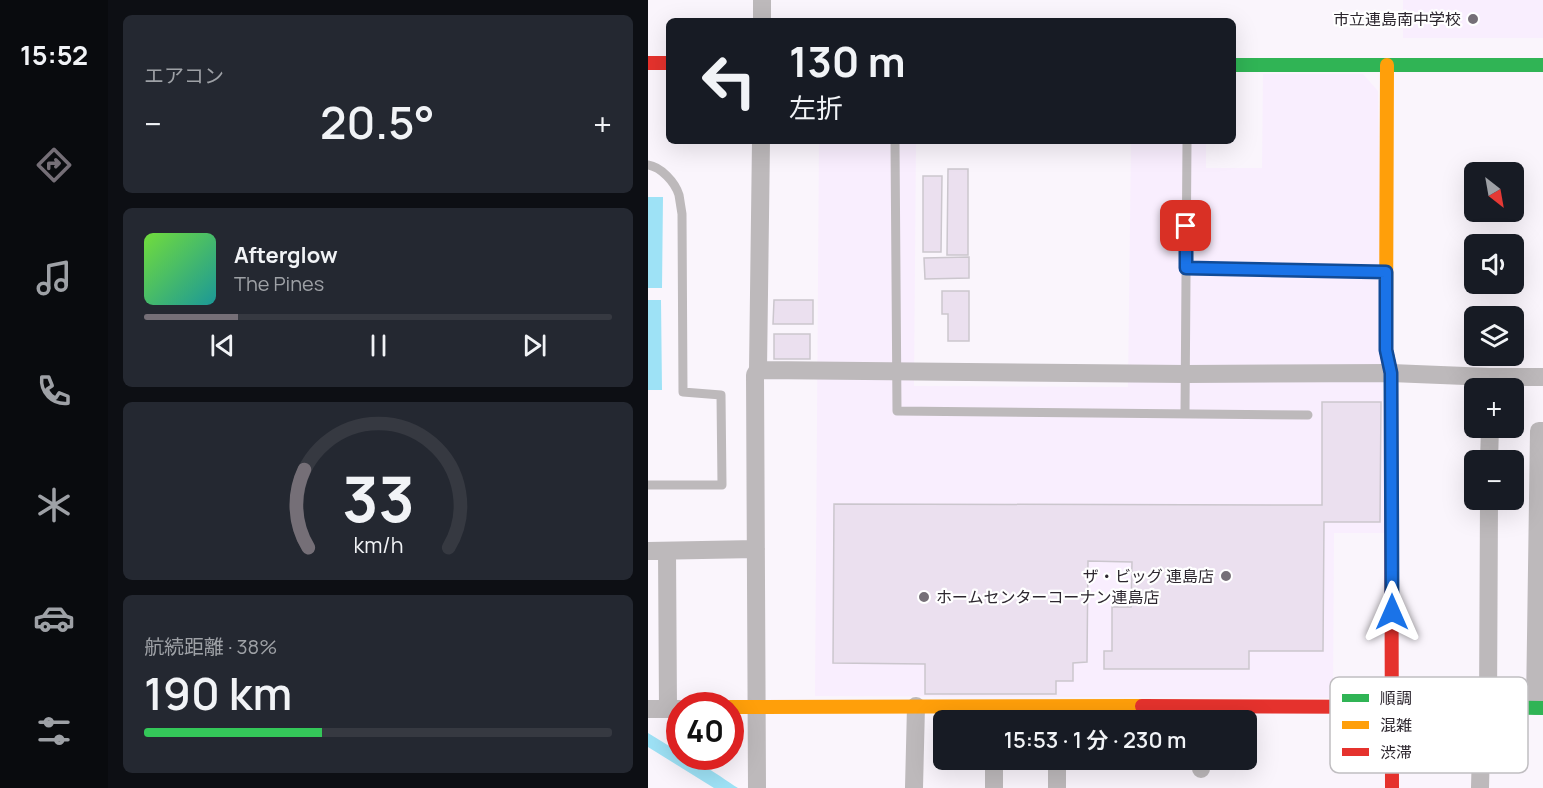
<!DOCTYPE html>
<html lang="ja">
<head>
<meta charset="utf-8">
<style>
	body { margin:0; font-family:Manrope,"Noto Sans JP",sans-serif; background:#242831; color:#f1f3f6; height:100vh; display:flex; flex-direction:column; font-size:22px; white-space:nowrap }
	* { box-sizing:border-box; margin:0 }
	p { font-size:20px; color:#9ea1a6 }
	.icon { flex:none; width:33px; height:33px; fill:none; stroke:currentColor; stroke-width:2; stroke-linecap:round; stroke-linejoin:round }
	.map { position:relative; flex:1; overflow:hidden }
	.panel { display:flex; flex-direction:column; gap:15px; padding:15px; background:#0d0f14; width:540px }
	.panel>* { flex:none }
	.guide { position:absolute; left:18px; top:18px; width:570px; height:126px; border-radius:9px; box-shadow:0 6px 24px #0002; background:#171b24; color:#f1f3f6; overflow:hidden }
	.needle { width:39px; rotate:149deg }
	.controls { position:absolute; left:816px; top:162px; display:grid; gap:12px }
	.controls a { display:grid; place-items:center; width:60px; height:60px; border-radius:9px; background:#171b24; box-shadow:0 6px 24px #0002; font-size:30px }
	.speed { position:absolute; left:18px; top:692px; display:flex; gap:12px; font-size:30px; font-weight:700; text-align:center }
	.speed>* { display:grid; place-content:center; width:78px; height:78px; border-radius:50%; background:#171b24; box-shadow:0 6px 24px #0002; line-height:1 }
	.speed .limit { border:9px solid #d22; background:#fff; color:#111 }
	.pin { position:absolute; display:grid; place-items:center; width:51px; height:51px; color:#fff; margin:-26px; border-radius:12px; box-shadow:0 3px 9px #0006 }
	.me { position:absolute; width:66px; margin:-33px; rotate:0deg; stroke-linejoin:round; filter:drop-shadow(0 0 4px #0008) }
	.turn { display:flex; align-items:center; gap:21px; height:126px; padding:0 24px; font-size:27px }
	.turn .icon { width:78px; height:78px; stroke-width:2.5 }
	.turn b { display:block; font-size:42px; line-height:51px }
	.big { font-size:45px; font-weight:600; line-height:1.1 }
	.panel .tile { flex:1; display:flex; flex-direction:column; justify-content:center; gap:9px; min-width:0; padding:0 21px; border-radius:9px; background:#242831 }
	.panel .dial { align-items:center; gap:0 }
	.dial svg { height:156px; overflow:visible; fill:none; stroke:#363941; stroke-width:7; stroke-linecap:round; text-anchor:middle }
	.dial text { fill:#f1f3f6; stroke:none }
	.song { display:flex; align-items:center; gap:18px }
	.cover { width:72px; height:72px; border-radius:9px; background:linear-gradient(135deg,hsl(100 70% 55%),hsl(180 70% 35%)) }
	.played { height:6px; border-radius:3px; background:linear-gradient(90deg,#756f77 20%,#363941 20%) }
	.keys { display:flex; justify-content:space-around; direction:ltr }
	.heat { display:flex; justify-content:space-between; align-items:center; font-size:33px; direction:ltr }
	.charge { height:9px; border-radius:4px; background:linear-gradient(90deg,#34c759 38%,#363941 0) }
	.trip { position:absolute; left:285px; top:710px; width:324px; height:60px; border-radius:9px; background:#171b24; box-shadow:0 6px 24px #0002; font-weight:600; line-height:60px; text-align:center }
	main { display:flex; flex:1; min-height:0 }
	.menu { display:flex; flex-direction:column; width:108px; justify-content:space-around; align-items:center; background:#090b0e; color:#9ea1a6 }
	.menu .icon { width:42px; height:42px }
	.menu .active { color:#756f77 }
	.menu b { font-size:27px; color:#f1f3f6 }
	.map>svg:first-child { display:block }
	.built { fill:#f9eefe }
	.water { fill:#9ee2f6 }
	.building { fill:#ebe0ef; stroke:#cbc6cd; stroke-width:1.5 }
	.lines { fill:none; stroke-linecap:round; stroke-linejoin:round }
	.lane { stroke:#bdb9bb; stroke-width:9 }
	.street { stroke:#bdb9bb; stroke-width:18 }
	.fast { stroke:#30b455; stroke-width:14 }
	.slow { stroke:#ff9f0a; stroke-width:14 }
	.jam { stroke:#e5322d; stroke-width:14 }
	.route-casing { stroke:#114b97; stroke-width:15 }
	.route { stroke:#1a73e8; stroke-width:10 }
	.poi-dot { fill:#756f77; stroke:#fff; stroke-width:2 }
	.labels { text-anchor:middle; stroke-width:4.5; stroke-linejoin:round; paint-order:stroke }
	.poi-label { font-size:16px; fill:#2d272f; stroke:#fff; text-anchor:end }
	.key { fill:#fff; stroke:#c0bec1; stroke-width:1.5 }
	.key-label { font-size:16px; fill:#2d272f }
</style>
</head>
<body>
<main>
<nav class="menu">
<b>15:52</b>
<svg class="icon active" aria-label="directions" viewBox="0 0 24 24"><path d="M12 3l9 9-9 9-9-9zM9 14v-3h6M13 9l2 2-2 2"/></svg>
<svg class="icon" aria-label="music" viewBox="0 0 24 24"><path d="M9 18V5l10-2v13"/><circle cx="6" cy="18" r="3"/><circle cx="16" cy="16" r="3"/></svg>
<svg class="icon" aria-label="phone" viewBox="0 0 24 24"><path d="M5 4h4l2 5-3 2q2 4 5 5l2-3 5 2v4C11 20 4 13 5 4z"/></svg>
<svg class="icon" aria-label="climate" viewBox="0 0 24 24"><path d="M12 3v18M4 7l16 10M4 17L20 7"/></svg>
<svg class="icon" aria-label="car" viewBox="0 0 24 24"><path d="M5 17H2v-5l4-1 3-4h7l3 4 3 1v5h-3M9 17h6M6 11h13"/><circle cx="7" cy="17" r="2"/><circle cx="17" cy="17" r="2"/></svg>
<svg class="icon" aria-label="filters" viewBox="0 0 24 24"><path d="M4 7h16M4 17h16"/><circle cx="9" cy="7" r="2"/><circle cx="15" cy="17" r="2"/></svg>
</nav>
<section class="panel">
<div class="tile"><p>エアコン</p>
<div class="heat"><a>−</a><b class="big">20.5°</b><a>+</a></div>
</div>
<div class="tile">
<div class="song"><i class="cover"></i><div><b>Afterglow</b><p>The Pines</p></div></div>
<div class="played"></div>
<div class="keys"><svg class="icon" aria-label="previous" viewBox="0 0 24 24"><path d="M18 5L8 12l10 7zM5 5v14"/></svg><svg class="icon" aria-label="pause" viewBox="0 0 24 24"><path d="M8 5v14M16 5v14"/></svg><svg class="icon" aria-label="next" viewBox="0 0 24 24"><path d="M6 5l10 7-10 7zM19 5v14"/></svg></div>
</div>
<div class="tile dial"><svg viewBox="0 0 100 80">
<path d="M14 69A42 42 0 1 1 86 69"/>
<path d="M14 69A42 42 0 0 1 12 29" stroke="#756f77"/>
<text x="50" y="56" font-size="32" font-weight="700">33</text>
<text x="50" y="72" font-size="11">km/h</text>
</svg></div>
<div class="tile"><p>航続距離 · 38%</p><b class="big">190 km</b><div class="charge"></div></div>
</section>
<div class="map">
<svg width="895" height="788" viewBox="0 0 895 788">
	<rect width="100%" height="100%" fill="#faf5fc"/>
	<path class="built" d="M755,0H895V38H755Z
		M615,74H715L730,91L737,533H686L685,698L167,696L171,141H268L266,386L480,387L483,141H558V168H614Z"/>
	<path class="water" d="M0,197H15L14,288H0Z
		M0,300H13L14,390H0Z
		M0,733L31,752L32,756C45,756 77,780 90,788H66L0,747Z"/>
	<path class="building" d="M300,169H320V255H299Z
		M275,176H294L293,252H275Z
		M321,257V278L277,279L276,258Z
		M294,291H321V341H300V314H294Z
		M126,300H165V324H125Z
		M126,334H162V359H126Z
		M674,402H733L732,522H676L675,651H601V669H456V651H464V607H483L484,562L440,561L439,662L425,663V681H408V694H277V664L185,663L186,504L674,505Z"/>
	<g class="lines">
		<path class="lane" d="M247,141L249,411L660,415
			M0,165C13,167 27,182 31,195C32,201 33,208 34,214L35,392L73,395L74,485H0
			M538,268L737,272
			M537,414L539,141"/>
		<path class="street" d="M114,0V21
			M110,370L538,374L743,373L842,377H895
			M841,460L842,428
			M0,551L108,549
			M19,551L20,709
			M887,706L891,431H895
			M840,708L841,500
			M0,709H32
			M553,769V759
			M109,788L107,375L110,370L113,141
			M266,788L268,706
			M346,788V759
			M409,788V759
			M832,788L834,708"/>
		<path class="fast" d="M585,65H895
			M773,707L895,708"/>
		<path class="slow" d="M738,336L739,65
			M82,707L494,706"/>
		<path class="jam" d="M0,63H21
			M738,336V350L743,373L744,788
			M494,706L773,707"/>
	</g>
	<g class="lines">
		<defs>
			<path id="route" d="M538,226V268L738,272V350L743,373L744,612"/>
		</defs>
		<use href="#route" class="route-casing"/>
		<use href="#route" class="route"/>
	</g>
	<g class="poi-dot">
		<circle cx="825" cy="19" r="6"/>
		<circle cx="578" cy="576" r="6"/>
		<circle cx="276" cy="597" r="6"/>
	</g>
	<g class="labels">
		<g class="poi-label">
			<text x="813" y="25">市立連島南中学校</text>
			<text x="566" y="582">ザ・ビッグ 連島店</text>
			<text x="288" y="603" text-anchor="start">ホームセンターコーナン連島店</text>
		</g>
	</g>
	<rect x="682" y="677" width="198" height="96" rx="9" class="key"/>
	<rect x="694" y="694" width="27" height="8" fill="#30b455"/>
	<rect x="694" y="721" width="27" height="8" fill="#ff9f0a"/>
	<rect x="694" y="748" width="27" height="8" fill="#e5322d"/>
	<g class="key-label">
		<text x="732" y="704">順調</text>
		<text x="732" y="731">混雑</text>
		<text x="732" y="758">渋滞</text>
	</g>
</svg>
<div class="controls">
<a><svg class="needle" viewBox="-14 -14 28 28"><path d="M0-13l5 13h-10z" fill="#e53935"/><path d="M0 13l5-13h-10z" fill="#9ea1a6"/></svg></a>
<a><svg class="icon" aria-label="sound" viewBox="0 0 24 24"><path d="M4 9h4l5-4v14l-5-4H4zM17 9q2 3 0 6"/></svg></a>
<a><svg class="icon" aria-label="layers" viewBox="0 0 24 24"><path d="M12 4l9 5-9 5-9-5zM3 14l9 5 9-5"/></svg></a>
<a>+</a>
<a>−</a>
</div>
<div class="speed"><div class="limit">40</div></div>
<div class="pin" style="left:538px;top:226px;background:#d93025"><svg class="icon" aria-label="arrive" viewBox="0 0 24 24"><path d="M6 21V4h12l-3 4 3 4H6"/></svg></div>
<svg class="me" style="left:744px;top:612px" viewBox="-20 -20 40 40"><path d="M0-17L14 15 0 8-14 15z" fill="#1a73e8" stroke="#fff" stroke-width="4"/></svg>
<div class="trip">15:53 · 1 分 · 230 m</div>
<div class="guide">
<div class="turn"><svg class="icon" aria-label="left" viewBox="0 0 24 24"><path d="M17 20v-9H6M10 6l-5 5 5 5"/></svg><div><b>130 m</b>左折</div></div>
</div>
</div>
</main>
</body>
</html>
